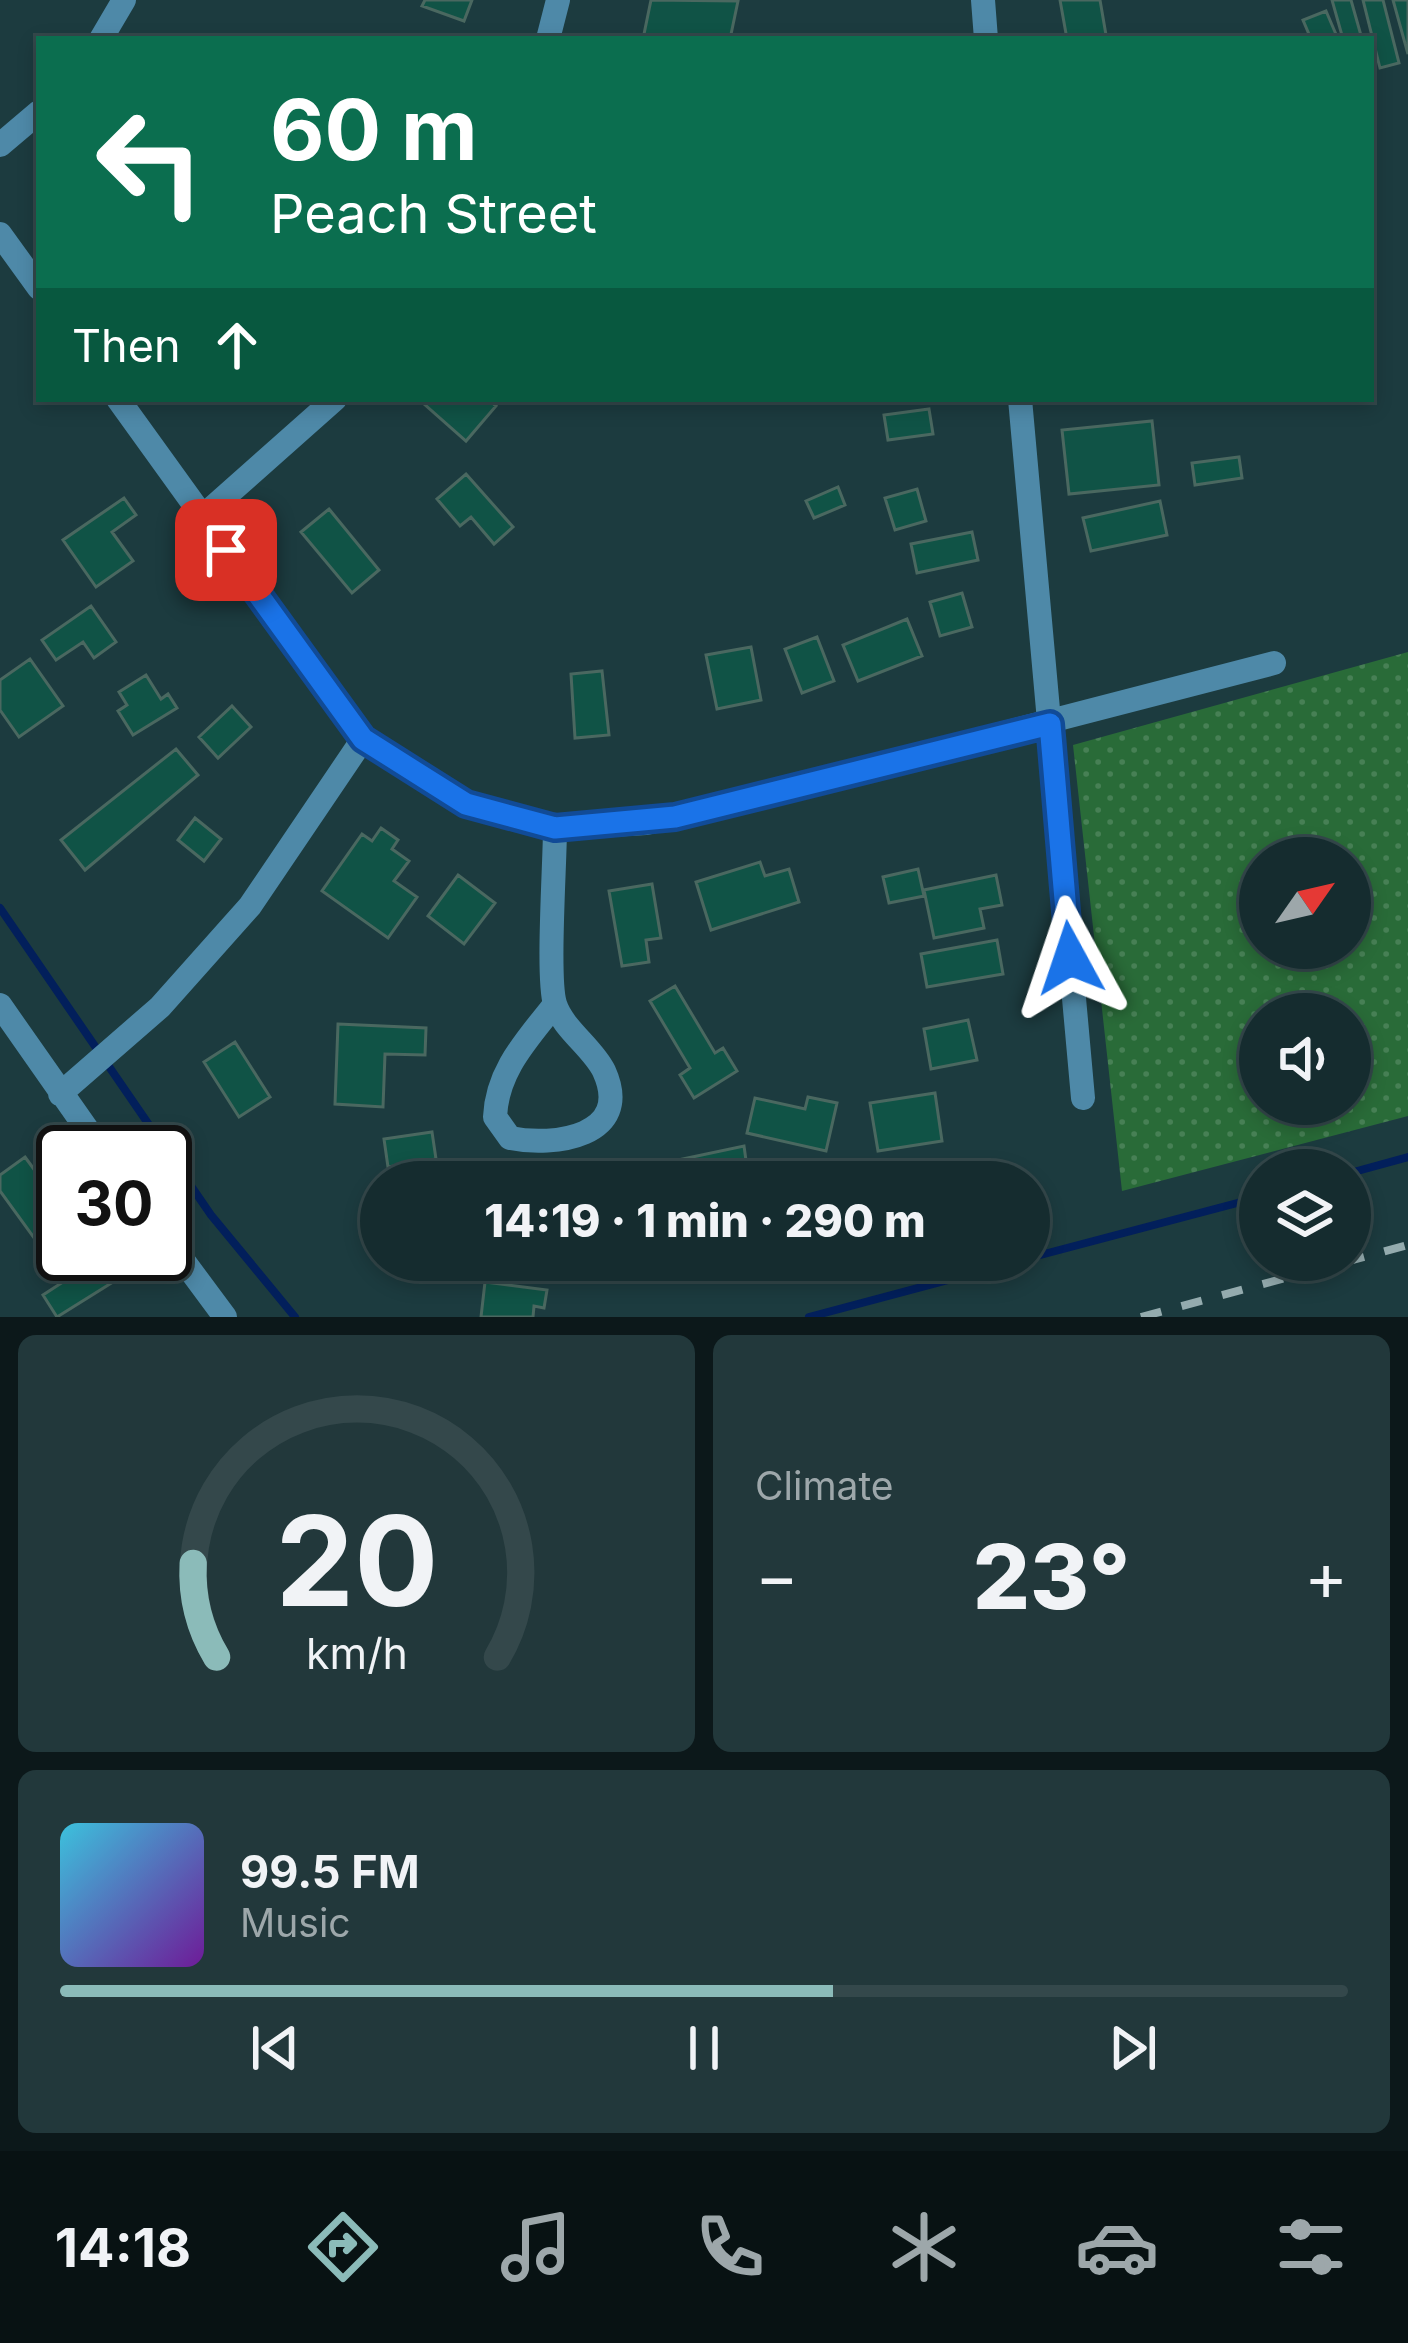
<!DOCTYPE html>
<html lang="en">
<head>
<meta charset="utf-8">
<style>
	body { margin:0; font-family:Inter,sans-serif; background:#22383b; color:#f1f3f6; height:100vh; display:flex; flex-direction:column; font-size:45px; white-space:nowrap }
	* { box-sizing:border-box; margin:0 }
	p { font-size:39px; color:#9da7aa }
	.icon { flex:none; width:66px; height:66px; fill:none; stroke:currentColor; stroke-width:2; stroke-linecap:round; stroke-linejoin:round }
	.map { position:relative; height:1317px; overflow:hidden }
	.details { display:flex; flex-direction:column; gap:18px; padding:18px; background:#0c181a; flex:1 }
	.details>* { flex:none }
	.banner { position:absolute; left:36px; top:36px; width:1338px; height:366px; border-radius:0px; box-shadow:0 6px 18px #0003,0 0 0 3px #34484b; background:#0b6e4f; color:#fff; overflow:hidden }
	.needle { width:78px; rotate:56deg }
	.buttons { position:absolute; left:1239px; top:837px; display:grid; gap:24px }
	.buttons a { display:grid; place-items:center; width:132px; height:132px; border-radius:50%; background:#152c2f; box-shadow:0 6px 18px #0003,0 0 0 3px #34484b; font-size:60px }
	.speed { position:absolute; left:36px; top:1125px; display:flex; gap:24px; font-size:60px; font-weight:700; text-align:center }
	.speed>* { display:grid; place-content:center; width:156px; height:156px; border-radius:50%; background:#152c2f; box-shadow:0 6px 18px #0003,0 0 0 3px #34484b; line-height:1 }
	.speed .limit { border:6px solid #111; border-radius:18px; background:#fff; color:#111 }
	.pin { position:absolute; display:grid; place-items:center; width:102px; height:102px; color:#fff; margin:-51px; border-radius:24px; box-shadow:0 6px 18px #0006 }
	.me { position:absolute; width:132px; margin:-66px; rotate:355deg; stroke-linejoin:round; filter:drop-shadow(0 0 9px #0008) }
	.turn { display:flex; align-items:center; gap:42px; height:252px; padding:0 36px; font-size:54px }
	.turn .icon { width:156px; height:156px; stroke-width:2.5 }
	.turn b { display:block; font-size:84px; line-height:102px }
	.then { display:flex; align-items:center; height:114px; padding:0 36px; background:#0003; gap:24px; font-size:45px }
	.big { font-size:90px; font-weight:800; line-height:1.1 }
	.details .widget { flex:1; display:flex; flex-direction:column; justify-content:center; gap:18px; min-width:0; padding:0 42px; border-radius:18px; background:#22383b }
	.details .dial { align-items:center; gap:0 }
	.dial svg { height:312px; overflow:visible; fill:none; stroke:#34484b; stroke-width:7; stroke-linecap:round; text-anchor:middle }
	.dial text { fill:#f1f3f6; stroke:none }
	.song { display:flex; align-items:center; gap:36px }
	.cover { width:144px; height:144px; border-radius:18px; background:linear-gradient(135deg,hsl(190 70% 55%),hsl(280 70% 35%)) }
	.played { height:12px; border-radius:6px; background:linear-gradient(90deg,#8bbbb9 60%,#34484b 60%) }
	.keys { display:flex; justify-content:space-around; direction:ltr }
	.heat { display:flex; justify-content:space-between; align-items:center; font-size:66px; direction:ltr }
	.details .tiles { flex:1; display:grid; gap:18px; grid-template-columns:1fr 1fr }
	.widget:last-child { grid-column:span 2 }
	.trip { position:absolute; left:360px; top:1161px; width:690px; height:120px; border-radius:60px; background:#152c2f; box-shadow:0 6px 18px #0003,0 0 0 3px #34484b; font-weight:800; line-height:120px; text-align:center }
	.tab-bar { display:flex; height:192px; justify-content:space-around; align-items:center; background:#081213; color:#9da7aa }
	.tab-bar .icon { width:84px; height:84px }
	.tab-bar .selected { color:#8bbbb9 }
	.tab-bar b { font-size:54px; color:#f1f3f6 }
	.map>svg:first-child { display:block }
	.grass { fill:url(#grass-dots); fill-rule:evenodd }
	.lines { fill:none; stroke-linecap:round; stroke-linejoin:round }
	.stream { stroke:#021f5b; stroke-width:8 }
	.building { fill:#105346; stroke:#4a6860; stroke-width:3 }
	.minor { stroke:#4e89a8; stroke-width:24 }
	.rail { stroke:#94abae; stroke-width:8; stroke-dasharray:21 21; stroke-linecap:butt }
	.route-casing { stroke:#114b97; stroke-width:30 }
	.route { stroke:#1a73e8; stroke-width:21 }
</style>
</head>
<body>
<div class="map">
<svg width="1408" height="1317" viewBox="0 0 1408 1317">
	<defs>
		<pattern id="grass-dots" width="8" height="8" patternUnits="userSpaceOnUse" patternTransform="scale(3)"><rect width="8" height="8" fill="#296b38"/><path d="M2 2h.1M6 6h.1" fill="none" stroke="#478055" stroke-width="1.8" stroke-linecap="round"/></pattern>
	</defs>
	<rect width="100%" height="100%" fill="#1c3b3f"/>
	<path class="grass" d="M1408,652V1116L1122,1191L1073,745ZM1260,858H1350V948H1260ZM1260,1014H1350V1104H1260Z"/>
	<g class="lines">
		<path class="stream" d="M0,908L211,1215L295,1317
			M1350,1173L1408,1157
			M1029,1258L1260,1197
			M809,1317L1023,1260"/>
	</g>
	<path class="building" d="M425,0H472L464,21L422,6Z
		M651,0L738,1L730,39H643Z
		M1060,0H1100L1106,35L1067,39Z
		M1332,0H1351L1362,39H1343Z
		M1363,0H1383L1399,63L1380,68Z
		M1393,0H1408V54Z
		M1326,11L1338,39H1311L1303,20Z
		M426,399H488L496,406L466,441L423,403Z
		M929,409L933,434L888,440L884,415Z
		M1152,421L1159,485L1069,494L1062,430Z
		M1239,457L1242,478L1195,485L1192,463Z
		M466,474L513,527L494,544L471,517L460,526L437,499Z
		M838,487L845,505L814,518L806,501Z
		M917,489L926,521L895,530L885,498Z
		M124,498L136,515L112,532L133,561L96,587L63,540Z
		M1160,501L1167,535L1091,551L1083,518Z
		M329,509L379,570L352,593L301,532Z
		M972,532L978,560L917,573L911,544Z
		M962,593L972,627L940,636L930,602Z
		M91,606L116,642L94,658L83,642L56,660L42,640Z
		M907,619L922,656L858,681L843,645Z
		M817,637L834,681L802,693L785,649Z
		M751,647L761,700L717,709L706,655Z
		M30,659L63,706L19,737L0,710V680Z
		M602,671L609,735L575,738L571,674Z
		M146,675L161,699L168,694L177,708L133,735L118,711L127,705L119,692Z
		M232,706L251,727L218,758L199,737Z
		M176,749L198,775L85,870L61,840Z
		M195,818L221,839L204,861L178,840Z
		M381,828L398,840L392,849L409,861L394,881L417,897L388,938L322,891L362,834L372,841Z
		M760,862L765,876L789,869L799,902L711,930L696,882Z
		M918,869L924,896L889,903L883,877Z
		M458,875L495,903L464,944L428,916Z
		M996,875L1002,905L980,909L984,928L934,938L924,890Z
		M652,884L661,938L646,940L649,962L622,966L609,891Z
		M997,940L1003,974L927,987L921,954Z
		M675,986L715,1053L723,1048L737,1071L694,1098L680,1075L690,1068L650,1001Z
		M968,1020L977,1060L931,1069L924,1029Z
		M338,1024L426,1028L425,1055L385,1054L383,1107L335,1104Z
		M235,1042L270,1097L239,1117L204,1062Z
		M935,1093L942,1141L878,1151L870,1103Z
		M808,1097L837,1103L826,1151L747,1133L755,1098L805,1109Z
		M432,1132L436,1159L388,1167L384,1139Z
		M744,1146L749,1182H667L664,1163Z
		M25,1157L63,1209V1224L37,1242L0,1191V1175Z
		M106,1254H117L129,1272L57,1317L43,1295Z
		M485,1282L547,1290L544,1308L534,1306L533,1317H481Z"/>
	<g class="lines">
		<path class="minor" d="M983,0L986,39
			M101,39L124,0
			M548,39L558,0
			M0,145L39,112
			M0,234L39,288
			M118,399L363,739L466,804L555,828L646,823L703,811L1274,663
			M1020,399L1083,1098
			M202,517L335,399
			M555,1004C527,1040 497,1070 495,1117L510,1138C553,1147 634,1137 604,1071C593,1048 563,1029 555,1004C547,978 555,863 555,828
			M0,1005L103,1152
			M60,1094L160,1007L250,906L363,739
			M165,1236L225,1317"/>
		<path class="rail" d="M1141,1317L1408,1245"/>
	</g>
	<g class="lines">
		<defs>
			<path id="route" d="M226,550L363,739L466,804L555,828L675,817L1050,724L1070,958"/>
		</defs>
		<use href="#route" class="route-casing"/>
		<use href="#route" class="route"/>
	</g>
</svg>
<div class="buttons">
<a><svg class="needle" viewBox="-14 -14 28 28"><path d="M0-13l5 13h-10z" fill="#e53935"/><path d="M0 13l5-13h-10z" fill="#9da7aa"/></svg></a>
<a><svg class="icon" aria-label="sound" viewBox="0 0 24 24"><path d="M4 9h4l5-4v14l-5-4H4zM17 9q2 3 0 6"/></svg></a>
<a><svg class="icon" aria-label="layers" viewBox="0 0 24 24"><path d="M12 4l9 5-9 5-9-5zM3 14l9 5 9-5"/></svg></a>
</div>
<div class="speed"><div class="limit">30</div></div>
<div class="pin" style="left:226px;top:550px;background:#d93025"><svg class="icon" aria-label="arrive" viewBox="0 0 24 24"><path d="M6 21V4h12l-3 4 3 4H6"/></svg></div>
<svg class="me" style="left:1070px;top:958px" viewBox="-20 -20 40 40"><path d="M0-17L14 15 0 8-14 15z" fill="#1a73e8" stroke="#fff" stroke-width="4"/></svg>
<div class="trip">14:19 · 1 min · 290 m</div>
<div class="banner">
<div class="turn"><svg class="icon" aria-label="left" viewBox="0 0 24 24"><path d="M17 20v-9H6M10 6l-5 5 5 5"/></svg><div><b>60 m</b>Peach Street</div></div>
<div class="then">Then<svg class="icon" aria-label="ahead" viewBox="0 0 24 24"><path d="M12 20V5M6 11l6-6 6 6"/></svg></div>
</div>
</div>
<section class="details">
<div class="tiles">
<div class="widget dial"><svg viewBox="0 0 100 80">
<path d="M14 69A42 42 0 1 1 86 69"/>
<path d="M14 69A42 42 0 0 1 8 45" stroke="#8bbbb9"/>
<text x="50" y="56" font-size="32" font-weight="700">20</text>
<text x="50" y="72" font-size="11">km/h</text>
</svg></div>
<div class="widget"><p>Climate</p>
<div class="heat"><a>−</a><b class="big">23°</b><a>+</a></div>
</div>
<div class="widget">
<div class="song"><i class="cover"></i><div><b>99.5 FM</b><p>Music</p></div></div>
<div class="played"></div>
<div class="keys"><svg class="icon" aria-label="previous" viewBox="0 0 24 24"><path d="M18 5L8 12l10 7zM5 5v14"/></svg><svg class="icon" aria-label="pause" viewBox="0 0 24 24"><path d="M8 5v14M16 5v14"/></svg><svg class="icon" aria-label="next" viewBox="0 0 24 24"><path d="M6 5l10 7-10 7zM19 5v14"/></svg></div>
</div>
</div>
</section>
<nav class="tab-bar">
<b>14:18</b>
<svg class="icon selected" aria-label="directions" viewBox="0 0 24 24"><path d="M12 3l9 9-9 9-9-9zM9 14v-3h6M13 9l2 2-2 2"/></svg>
<svg class="icon" aria-label="music" viewBox="0 0 24 24"><path d="M9 18V5l10-2v13"/><circle cx="6" cy="18" r="3"/><circle cx="16" cy="16" r="3"/></svg>
<svg class="icon" aria-label="phone" viewBox="0 0 24 24"><path d="M5 4h4l2 5-3 2q2 4 5 5l2-3 5 2v4C11 20 4 13 5 4z"/></svg>
<svg class="icon" aria-label="climate" viewBox="0 0 24 24"><path d="M12 3v18M4 7l16 10M4 17L20 7"/></svg>
<svg class="icon" aria-label="car" viewBox="0 0 24 24"><path d="M5 17H2v-5l4-1 3-4h7l3 4 3 1v5h-3M9 17h6M6 11h13"/><circle cx="7" cy="17" r="2"/><circle cx="17" cy="17" r="2"/></svg>
<svg class="icon" aria-label="filters" viewBox="0 0 24 24"><path d="M4 7h16M4 17h16"/><circle cx="9" cy="7" r="2"/><circle cx="15" cy="17" r="2"/></svg>
</nav>
</body>
</html>
